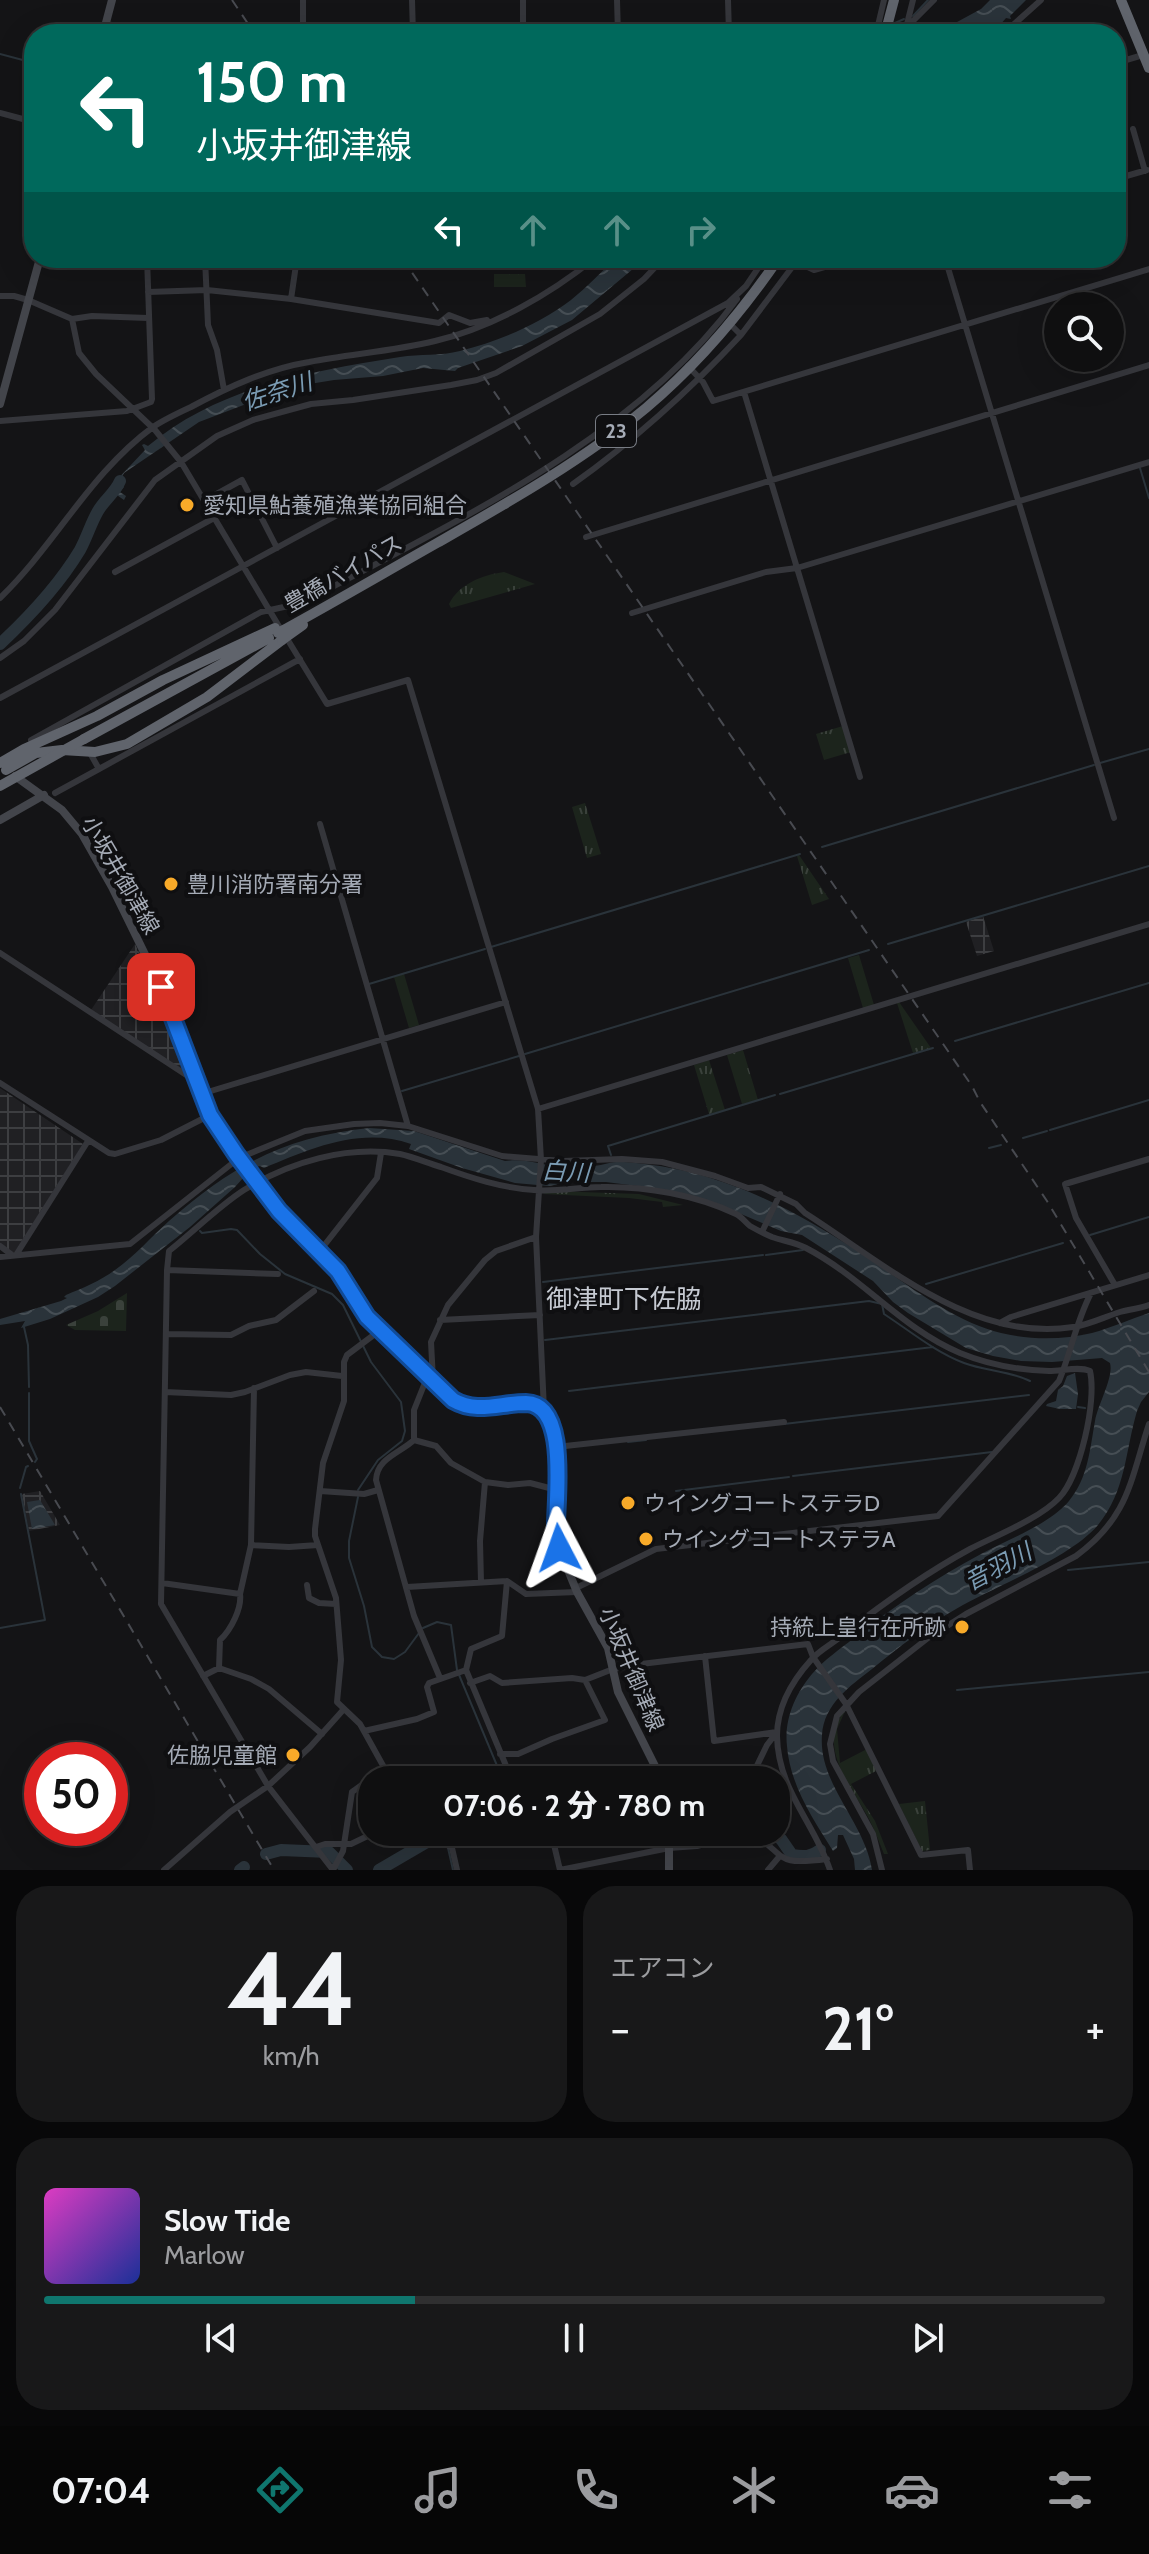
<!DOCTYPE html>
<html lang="ja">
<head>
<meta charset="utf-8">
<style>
	body { margin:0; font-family:Cabin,"Noto Sans JP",sans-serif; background:#181819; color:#f1f3f6; height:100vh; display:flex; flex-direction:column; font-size:30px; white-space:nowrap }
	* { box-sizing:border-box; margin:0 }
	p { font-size:26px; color:#9b9c9f }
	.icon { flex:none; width:44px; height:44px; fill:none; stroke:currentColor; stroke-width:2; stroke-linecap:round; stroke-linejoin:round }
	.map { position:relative; height:1870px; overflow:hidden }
	.drawer { display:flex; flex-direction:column; gap:16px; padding:16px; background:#080809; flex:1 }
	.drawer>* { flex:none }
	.guide { position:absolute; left:24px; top:24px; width:1102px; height:244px; border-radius:32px; box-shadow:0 8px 32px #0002,0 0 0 2px #2f2f30; background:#00695c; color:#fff; overflow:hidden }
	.buttons { position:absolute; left:1044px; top:292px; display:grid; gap:16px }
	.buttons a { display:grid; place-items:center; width:80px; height:80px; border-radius:50%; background:#0f0f10; box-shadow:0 8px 32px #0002,0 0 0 2px #2f2f30; font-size:40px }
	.speed { position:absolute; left:24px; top:1742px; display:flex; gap:16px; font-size:40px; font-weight:700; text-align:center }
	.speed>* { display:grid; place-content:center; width:104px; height:104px; border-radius:50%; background:#0f0f10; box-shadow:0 8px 32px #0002,0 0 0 2px #2f2f30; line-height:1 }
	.speed .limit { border:12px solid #d22; background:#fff; color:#111 }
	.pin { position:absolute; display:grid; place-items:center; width:68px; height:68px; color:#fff; margin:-34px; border-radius:16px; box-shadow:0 4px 12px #0006 }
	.me { position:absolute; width:88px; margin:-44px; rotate:356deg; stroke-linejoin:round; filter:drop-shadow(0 0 6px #0008) }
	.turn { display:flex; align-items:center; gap:28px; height:168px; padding:0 40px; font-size:36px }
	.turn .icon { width:104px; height:104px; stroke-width:2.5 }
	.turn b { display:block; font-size:56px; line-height:68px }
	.lanes { display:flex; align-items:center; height:76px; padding:0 40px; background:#0003; justify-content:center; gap:40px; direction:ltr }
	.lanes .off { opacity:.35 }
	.big { font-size:60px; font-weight:800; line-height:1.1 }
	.drawer .tile { flex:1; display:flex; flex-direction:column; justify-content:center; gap:12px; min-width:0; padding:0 28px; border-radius:32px; background:#181819 }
	.drawer .dial { align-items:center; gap:0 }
	.dial b { font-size:104px; line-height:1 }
	.song { display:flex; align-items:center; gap:24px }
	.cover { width:96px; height:96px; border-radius:12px; background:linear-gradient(135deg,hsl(310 70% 55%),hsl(230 70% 35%)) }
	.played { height:8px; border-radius:4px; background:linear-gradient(90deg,#0f766e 35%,#2f2f30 35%) }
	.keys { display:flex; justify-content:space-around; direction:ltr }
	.heat { display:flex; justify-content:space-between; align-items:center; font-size:44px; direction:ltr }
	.drawer .tiles { flex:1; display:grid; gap:16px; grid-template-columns:1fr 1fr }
	.tile:last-child { grid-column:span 2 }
	.trip { position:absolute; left:358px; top:1766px; width:432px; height:80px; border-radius:32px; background:#0f0f10; box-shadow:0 8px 32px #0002,0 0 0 2px #2f2f30; font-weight:800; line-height:80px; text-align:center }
	.tab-bar { display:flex; height:128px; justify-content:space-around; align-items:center; background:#060606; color:#9b9c9f }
	.tab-bar .icon { width:56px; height:56px }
	.tab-bar .selected { color:#0f766e }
	.tab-bar b { font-size:36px; color:#f1f3f6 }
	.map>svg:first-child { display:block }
	.industrial { fill:url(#industrial-grid) }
	.grass { fill:url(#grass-tufts) }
	.cemetery { fill:url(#cemetery-stones) }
	.water { fill:url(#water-waves) }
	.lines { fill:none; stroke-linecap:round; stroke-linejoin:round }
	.stream { stroke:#2a333a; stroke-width:2 }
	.river { stroke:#2a333a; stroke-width:12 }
	.street { stroke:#35363b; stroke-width:6 }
	.secondary { stroke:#43454b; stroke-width:8 }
	.highway { stroke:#60646c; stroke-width:10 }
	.rail { stroke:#484a50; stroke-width:2; stroke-dasharray:10 8; stroke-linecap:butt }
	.highway-bridge { stroke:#60646c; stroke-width:10 }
	.route-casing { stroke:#114b97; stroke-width:20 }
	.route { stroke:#1a73e8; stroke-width:14 }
	.poi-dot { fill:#f8aa29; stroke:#0f0f11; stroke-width:3 }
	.labels { text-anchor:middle; stroke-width:8; stroke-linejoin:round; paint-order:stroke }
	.shield { fill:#0f0f11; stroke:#787c84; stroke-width:2 }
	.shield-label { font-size:20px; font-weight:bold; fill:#a5abb6 }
	.poi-label { font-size:22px; fill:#a5abb6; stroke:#0f0f11; text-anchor:start }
	.street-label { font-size:22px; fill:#a5abb6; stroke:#0f0f11 }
	.water-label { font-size:24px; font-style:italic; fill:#7a9bb3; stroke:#0f0f11 }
	.quarter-label { font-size:26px; fill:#c6cad2; stroke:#0f0f11 }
</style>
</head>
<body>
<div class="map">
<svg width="1149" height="1870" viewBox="0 0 1149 1870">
	<defs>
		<pattern id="industrial-grid" width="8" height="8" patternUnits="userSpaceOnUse" patternTransform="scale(2)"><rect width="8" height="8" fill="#202023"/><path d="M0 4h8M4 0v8" fill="none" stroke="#3d3e41"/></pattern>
		<pattern id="grass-tufts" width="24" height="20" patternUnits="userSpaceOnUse" patternTransform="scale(2)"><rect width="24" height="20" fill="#1c241c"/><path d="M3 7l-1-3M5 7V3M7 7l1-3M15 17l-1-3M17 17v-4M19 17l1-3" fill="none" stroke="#3a413b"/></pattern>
		<pattern id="cemetery-stones" width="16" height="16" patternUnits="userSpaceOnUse" patternTransform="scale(2)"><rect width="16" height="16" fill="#1c241c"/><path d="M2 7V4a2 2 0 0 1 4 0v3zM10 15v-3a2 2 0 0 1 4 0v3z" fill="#3a413b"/></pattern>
		<pattern id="water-waves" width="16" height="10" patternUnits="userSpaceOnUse" patternTransform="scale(2)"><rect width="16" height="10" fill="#2a333a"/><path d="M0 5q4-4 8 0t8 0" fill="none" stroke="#464e54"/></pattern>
	</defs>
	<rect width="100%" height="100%" fill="#141416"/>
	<path class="industrial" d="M983,916L994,951L977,956L966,922Z
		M135,944L157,989L192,1076L91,1010Z
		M0,1088L83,1144L14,1253L0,1245Z
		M40,1491L60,1525L29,1531L22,1494Z"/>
	<path class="grass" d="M494,274H525L526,287H494Z
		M504,572L535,584L451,608L449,604C459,584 482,575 504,572Z
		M843,726L851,752L824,760L816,734Z
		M585,803L601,854L587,858L572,807Z
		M799,855L829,899L812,905L797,856Z
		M859,955L874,1005L863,1008L848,958Z
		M404,974L419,1025L409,1028L394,977Z
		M899,1002L931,1048L913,1053L897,1003Z
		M743,1050L758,1100L742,1104L727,1055Z
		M709,1060L725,1110L709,1114L694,1065Z
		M551,1191L639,1194L683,1205L663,1207L662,1202L629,1198L543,1194Z
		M846,1709L837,1729L840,1763L867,1749L878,1770L851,1784L875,1821L888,1854H884C879,1842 875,1830 869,1819C851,1785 815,1746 846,1709Z
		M925,1801L930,1850L922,1851L899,1804Z"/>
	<path class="cemetery" d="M127,1293L126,1331L75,1330L66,1325L98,1311Z"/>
	<path class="water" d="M990,0H1026L1010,16L1011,19L1006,18C987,42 963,34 935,34L981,9Z
		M616,258H646L572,320L522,346L458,368L455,371L423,368L383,376L334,380L291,387L199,422L124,473L120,482L124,487L120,492L126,496L124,500L111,491L115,486L113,484L145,450L142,445L144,444L148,446C218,387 312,371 400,357C420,354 441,356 460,351C500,341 539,324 571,300C587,287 601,272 616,258Z
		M369,1128L414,1131L505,1161C530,1158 541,1166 564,1167C574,1168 585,1167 594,1166C605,1165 612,1161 624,1162C714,1168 785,1204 859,1252C902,1280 951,1321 1001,1333C1030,1340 1063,1340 1092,1333C1111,1328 1130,1319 1149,1313V1392L1141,1402L1137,1411C1125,1452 1126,1491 1098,1525C1070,1558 996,1586 956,1609C926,1626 899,1647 872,1669C850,1686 824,1704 822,1735C818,1784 865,1822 872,1870H855L854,1859L843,1835H838L837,1848L833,1851C813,1819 790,1785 787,1746C784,1720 795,1694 812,1674C824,1660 840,1649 854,1638C894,1606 936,1578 981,1554C1007,1540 1050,1524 1069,1501C1088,1478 1090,1449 1095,1421C1098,1404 1114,1377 1110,1363L1102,1358L1052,1362L1021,1361L993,1356L966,1348L908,1313L893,1302L873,1281L802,1235L781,1231L715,1203L653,1188L606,1182H569L549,1186L515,1183L462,1168L409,1149L411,1144C361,1126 309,1149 264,1168L260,1166L252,1168L235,1187L190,1227L115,1286L98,1297L50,1319L21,1328L25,1321L0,1325V1319L61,1301L67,1298L64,1297L66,1295C83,1288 100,1281 115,1270C134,1257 151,1237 169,1221C232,1165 285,1137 369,1128Z
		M1075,1373L1078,1394L1076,1409H1060L1046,1406L1047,1404L1056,1401L1058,1390L1063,1386L1067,1376Z
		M40,1500L55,1525L32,1529L27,1502Z"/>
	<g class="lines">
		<path class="stream" d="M913,16L928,0
			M895,23L904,19
			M0,54L34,63
			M1140,468L1149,498
			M1100,763L1149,749
			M822,847L1094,765
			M888,944L1149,866
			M491,947L800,854
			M369,984L485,949
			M955,1041L1149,983
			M525,1054L869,950
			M402,1091L519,1056
			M780,1094L933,1048
			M1050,1130L1149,1100
			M1023,1138L1047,1131
			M989,1148L1001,1145
			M611,1155L608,1146L775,1095
			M200,1231L202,1233L231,1229L237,1230L260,1254L285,1274L332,1294L343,1305L371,1362L401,1402L405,1431L402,1441L378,1460L358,1490
			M1090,1235L1149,1217
			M766,1255L803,1250
			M543,1282L763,1255
			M926,1284L1063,1243
			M24,1327L28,1345L29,1387
			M545,1340L869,1301L882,1304L884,1314C910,1331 935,1352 964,1363C985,1371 1011,1371 1030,1381
			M569,1391L933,1347
			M29,1393V1441L37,1459L35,1462
			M1078,1407L1085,1408
			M784,1424L1029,1395
			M628,1442L646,1440
			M793,1476L992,1452
			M20,1488L26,1467L28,1466
			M676,1491L789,1477
			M358,1497L349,1541V1558L364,1606L372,1647L382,1657L394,1659L405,1652L419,1633
			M1068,1570L1149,1562
			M0,1628L45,1620L21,1494
			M423,1628L437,1622L451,1625L457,1670L503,1780
			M957,1690L1149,1672
			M447,1832L448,1841
			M448,1848L453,1870"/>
		<path class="river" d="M0,644C30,616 59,585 80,550C87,537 91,523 98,511C105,499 115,493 120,481
			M641,1780C661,1772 676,1762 692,1780
			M767,1832L781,1839L792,1855C804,1857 811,1857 820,1850
			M266,1854L281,1850L329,1852L347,1870
			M240,1870L244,1867
			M379,1870L444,1832"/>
		<path class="street" d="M303,0V34
			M412,0L413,34
			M523,0V34
			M617,0L618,34
			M728,0L729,34
			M106,24L161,34
			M907,24L913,0
			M884,33L913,21L934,0
			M876,34L884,0
			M1003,34L1041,0
			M1116,63L1143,55
			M0,113L34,122
			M1133,129L1145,171
			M1116,179L1147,170
			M205,258L208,325L217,350L224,390
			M789,258L814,270L856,258
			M945,258L1114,818
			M148,292L207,290L291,299L439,323L449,315L470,323L487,320
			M0,296H14L28,300L72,319L92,316L148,318
			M291,299L297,258
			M72,319L79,353L96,374L155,430L181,462L280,628
			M741,335L799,258
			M688,366L703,382L713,401L1149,269
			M744,392L860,777
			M0,421L127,411L151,402L152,399L147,258
			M573,484C635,440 689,391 741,335L728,322
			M204,501L242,480L277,548
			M586,537L1149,365
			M115,572L214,518
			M0,598C55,545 90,473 153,427C165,419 178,413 191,407C228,387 267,369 309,362C351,354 394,351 435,341C493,327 549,295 595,258
			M632,613L766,572L797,568L1149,462
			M286,637L327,704L408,680L538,1109L541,1160L536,1237L544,1410
			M0,658L24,641L55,610L155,480L217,436L253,420L311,404L353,400L451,385L477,380L496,373L600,314L644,279L664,258
			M0,698L728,303L746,286L765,258
			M31,740L261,612L302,603C452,523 634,440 737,299
			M90,753L99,769L300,659
			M55,793L99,769
			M320,824L408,1126
			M0,953L197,1082
			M0,1083L109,1153L115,1154L161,1140L210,1115
			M201,1094L506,1002
			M538,1109L1149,924
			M762,1232L780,1194
			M0,1246L12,1255
			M319,1252L377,1178L381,1153
			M16,1255L88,1141
			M0,1257L130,1244L239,1158L305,1131L354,1124L380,1123L408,1126L502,1156L563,1161L622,1159L662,1162L715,1176L748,1188L761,1187L796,1204L805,1213C885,1264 973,1343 1073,1327C1089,1325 1104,1317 1120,1312C1129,1309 1139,1309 1149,1305
			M167,1270L278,1274
			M1115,1285L1076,1218L1065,1184L1149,1159
			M440,1320L540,1315
			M1000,1323L1011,1317L1149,1275
			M379,1331L347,1355L344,1362V1401L323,1463L315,1529V1536L336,1598L341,1660L337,1702L360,1724L391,1780
			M167,1334L231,1335L249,1326L276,1320L314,1291
			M428,1375L414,1410V1440C400,1453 377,1458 376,1480L414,1616L440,1678
			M433,1380L431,1342L448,1305L485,1260L496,1251L536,1237
			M165,1392L231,1395L245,1392L290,1375L306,1372L342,1376
			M414,1440L436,1446L451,1463L485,1482L508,1485L530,1483L557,1490
			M556,1447L784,1422
			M320,1491L364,1494L378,1490
			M251,1545L289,1547L318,1545
			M507,1581L502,1636L471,1649L466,1670L512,1780
			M481,1582L480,1541L485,1482
			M162,1583L240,1594L251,1545L254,1388
			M307,1585L309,1598L319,1603L336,1604
			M407,1587L507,1581L526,1594L577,1592
			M576,1588L656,1549L938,1516L1059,1381C1071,1352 1076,1322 1091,1293
			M705,1656L714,1741L777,1732
			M219,1668L220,1640C231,1630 242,1608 240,1594
			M203,1676L219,1668L251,1679L269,1689L322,1734
			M470,1683L490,1676L502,1683L572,1678L585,1680L613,1669L641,1664L808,1644L813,1657L846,1704L921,1855L968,1850L970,1870
			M364,1731L417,1719L434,1712L427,1687L429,1683L466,1670
			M500,1754H518L552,1739L605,1720L585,1680
			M657,1780L667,1778L675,1780
			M750,1780L767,1745L777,1732
			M427,1832L452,1848L457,1870
			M551,1832L560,1870
			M750,1832C789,1856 772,1866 827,1859
			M316,1847L325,1844H351L376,1832
			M164,1870L230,1812L268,1786L310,1747L344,1709
			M333,1870L268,1786L161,1604L167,1270L169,1251C193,1232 219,1206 244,1190C290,1162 347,1145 400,1154C414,1157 427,1163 441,1167C471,1178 502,1188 534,1190C556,1192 579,1187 601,1187C646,1186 696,1195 736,1214C742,1217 745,1222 750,1226C757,1230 765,1234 772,1237C783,1241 795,1242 806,1248C862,1277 902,1329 960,1353C989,1365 1018,1370 1049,1371C1062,1371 1079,1366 1090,1371C1097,1401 1080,1476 1059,1498C1039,1519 997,1535 970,1549C924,1574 885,1602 844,1634C834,1643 819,1650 811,1660C792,1681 777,1707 777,1736C778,1790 814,1822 830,1870
			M333,1870L343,1851L352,1792L384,1769
			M560,1870L669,1848L697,1846L711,1842L719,1832
			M768,1870L779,1857
			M882,1870L873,1834L833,1761L830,1744L837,1716L859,1692L928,1638L966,1614L1076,1556C1129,1517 1130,1481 1149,1424"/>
		<path class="secondary" d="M103,34L112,0
			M0,404L40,258
			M15,776L62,810L82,834L112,887L161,987L210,1115L236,1154L279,1211L338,1271L367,1317L453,1400L473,1408L527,1403L538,1405L544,1410L556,1447L559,1465L556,1531L559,1548L577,1592L608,1648L618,1692L662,1780
			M0,820L44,795
			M669,1832V1870"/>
		<path class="highway" d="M1121,0L1149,68
			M84,739L269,638
			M0,763L24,749L97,716L163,680L275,628
			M6,770L36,753L62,750L95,752L127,744L207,697L282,640"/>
		<path class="rail" d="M232,0L255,34
			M402,258L972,1086L980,1102L1047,1201L1149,1372
			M0,1407L274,1870"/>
		<path class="highway-bridge" d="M885,34L894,0
			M278,633C331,604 384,573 437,543C509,502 582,461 646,408C697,365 741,313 779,258
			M282,640L303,625
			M0,786L84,739"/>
	</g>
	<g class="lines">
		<defs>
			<path id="route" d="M161,987L210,1115L236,1154L279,1211L338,1271L367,1317L453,1400C477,1414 500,1403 526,1403C570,1404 555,1502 556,1530C557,1536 558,1542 559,1548"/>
		</defs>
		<use href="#route" class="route-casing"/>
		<use href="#route" class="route"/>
	</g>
	<g class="poi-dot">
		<circle cx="187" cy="505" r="8"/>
		<circle cx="171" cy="884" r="8"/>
		<circle cx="628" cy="1503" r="8"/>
		<circle cx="646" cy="1539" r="8"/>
		<circle cx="962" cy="1627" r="8"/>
		<circle cx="293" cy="1755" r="8"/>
	</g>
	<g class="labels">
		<rect class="shield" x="596" y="415" width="40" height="32" rx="6"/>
		<g class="shield-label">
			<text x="616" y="438">23</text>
		</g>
		<g class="poi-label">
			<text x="203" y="513">愛知県鮎養殖漁業協同組合</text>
			<text x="187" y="892">豊川消防署南分署</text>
			<text x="644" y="1511">ウイングコートステラD</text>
			<text x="662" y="1547">ウイングコートステラA</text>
			<text x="946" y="1635" text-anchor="end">持統上皇行在所跡</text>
			<text x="277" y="1763" text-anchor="end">佐脇児童館</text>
		</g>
		<g class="street-label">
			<text transform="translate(343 573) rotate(-30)" y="8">豊橋バイパス</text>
			<text transform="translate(121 875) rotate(60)" y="8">小坂井御津線</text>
			<text transform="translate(632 1669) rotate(67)" y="8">小坂井御津線</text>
		</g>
		<g class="water-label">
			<text transform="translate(277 392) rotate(-18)" y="8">佐奈川</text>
			<text transform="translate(566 1172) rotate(3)" y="8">白川</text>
			<text transform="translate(998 1567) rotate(-28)" y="8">音羽川</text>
		</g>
		<g class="quarter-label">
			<text x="624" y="1308">御津町下佐脇</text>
		</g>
	</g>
</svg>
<div class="buttons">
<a><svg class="icon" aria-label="search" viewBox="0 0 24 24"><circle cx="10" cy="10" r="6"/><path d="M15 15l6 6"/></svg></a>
</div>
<div class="speed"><div class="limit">50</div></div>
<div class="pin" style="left:161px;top:987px;background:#d93025"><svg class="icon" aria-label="arrive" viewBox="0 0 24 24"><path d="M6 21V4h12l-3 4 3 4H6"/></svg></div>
<svg class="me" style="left:559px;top:1548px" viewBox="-20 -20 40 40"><path d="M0-17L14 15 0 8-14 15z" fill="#1a73e8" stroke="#fff" stroke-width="4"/></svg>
<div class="trip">07:06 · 2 分 · 780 m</div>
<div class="guide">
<div class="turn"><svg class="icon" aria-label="left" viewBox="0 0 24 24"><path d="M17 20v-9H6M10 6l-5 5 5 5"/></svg><div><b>150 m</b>小坂井御津線</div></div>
<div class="lanes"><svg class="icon" aria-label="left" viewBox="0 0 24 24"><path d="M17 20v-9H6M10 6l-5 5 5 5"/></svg><svg class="icon off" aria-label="ahead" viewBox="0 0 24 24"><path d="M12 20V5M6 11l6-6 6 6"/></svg><svg class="icon off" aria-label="ahead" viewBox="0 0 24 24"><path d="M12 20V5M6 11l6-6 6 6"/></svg><svg class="icon off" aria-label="right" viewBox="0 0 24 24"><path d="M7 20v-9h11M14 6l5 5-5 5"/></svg></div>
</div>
</div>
<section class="drawer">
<div class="tiles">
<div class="tile dial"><b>44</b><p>km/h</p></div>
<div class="tile"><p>エアコン</p>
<div class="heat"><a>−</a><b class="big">21°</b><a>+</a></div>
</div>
<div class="tile">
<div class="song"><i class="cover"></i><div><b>Slow Tide</b><p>Marlow</p></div></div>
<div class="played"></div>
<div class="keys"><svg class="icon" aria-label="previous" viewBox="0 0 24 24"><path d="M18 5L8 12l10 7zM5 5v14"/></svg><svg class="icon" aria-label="pause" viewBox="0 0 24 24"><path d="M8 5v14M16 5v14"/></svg><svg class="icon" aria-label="next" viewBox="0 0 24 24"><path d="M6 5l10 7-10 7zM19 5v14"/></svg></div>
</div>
</div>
</section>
<nav class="tab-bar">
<b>07:04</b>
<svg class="icon selected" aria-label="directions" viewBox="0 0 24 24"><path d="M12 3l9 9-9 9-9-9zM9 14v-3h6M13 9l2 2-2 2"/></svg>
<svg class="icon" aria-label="music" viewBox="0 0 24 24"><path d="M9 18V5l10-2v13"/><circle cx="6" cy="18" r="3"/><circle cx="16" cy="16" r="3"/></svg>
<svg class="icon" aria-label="phone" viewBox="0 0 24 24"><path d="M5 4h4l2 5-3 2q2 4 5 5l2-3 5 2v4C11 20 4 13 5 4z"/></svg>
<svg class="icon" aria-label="climate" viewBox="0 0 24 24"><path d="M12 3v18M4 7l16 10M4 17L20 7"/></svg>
<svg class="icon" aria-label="car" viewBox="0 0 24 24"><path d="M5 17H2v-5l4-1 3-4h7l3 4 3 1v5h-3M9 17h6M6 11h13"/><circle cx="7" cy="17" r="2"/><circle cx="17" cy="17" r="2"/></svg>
<svg class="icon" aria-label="filters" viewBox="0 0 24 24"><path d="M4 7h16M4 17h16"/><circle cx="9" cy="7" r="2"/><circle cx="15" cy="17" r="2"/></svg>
</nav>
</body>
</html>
